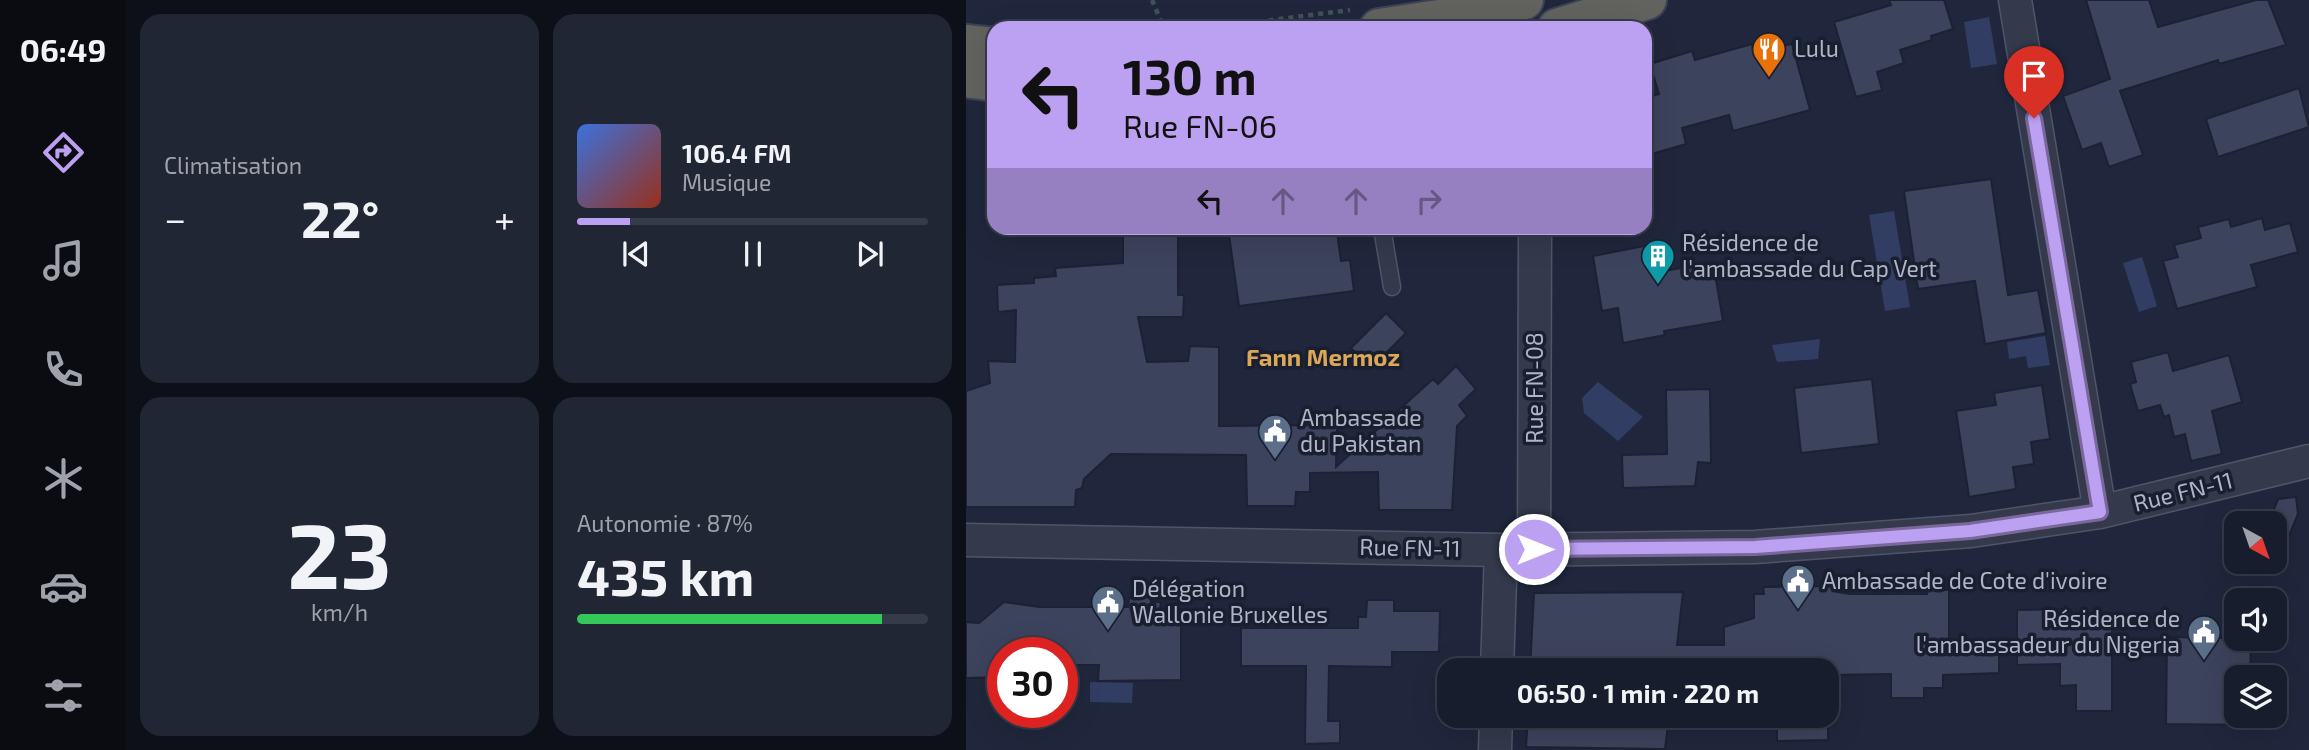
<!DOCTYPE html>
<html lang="fr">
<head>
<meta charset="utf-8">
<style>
	body { margin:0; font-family:"Exo 2",sans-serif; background:#212635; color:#f1f3f6; height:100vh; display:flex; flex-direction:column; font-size:26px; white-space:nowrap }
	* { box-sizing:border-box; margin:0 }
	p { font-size:23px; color:#9fa2aa }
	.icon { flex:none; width:38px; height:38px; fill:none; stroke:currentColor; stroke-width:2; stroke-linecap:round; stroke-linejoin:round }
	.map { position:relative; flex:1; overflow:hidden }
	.side { display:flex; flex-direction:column; gap:14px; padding:14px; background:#0d1019; width:840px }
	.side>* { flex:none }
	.guide { position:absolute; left:21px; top:21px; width:665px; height:214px; border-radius:21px; box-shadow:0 7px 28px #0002,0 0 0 2px #363b49; background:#bca0f2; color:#111; overflow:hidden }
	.needle { width:46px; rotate:140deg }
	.fabs { position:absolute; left:1258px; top:511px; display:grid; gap:14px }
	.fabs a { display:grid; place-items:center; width:63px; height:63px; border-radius:14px; background:#181d2d; box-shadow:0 7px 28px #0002,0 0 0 2px #363b49; font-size:35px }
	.speed { position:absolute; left:21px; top:637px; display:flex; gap:14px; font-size:35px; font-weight:700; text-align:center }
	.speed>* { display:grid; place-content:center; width:91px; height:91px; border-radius:50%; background:#181d2d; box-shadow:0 7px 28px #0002,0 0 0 2px #363b49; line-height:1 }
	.speed .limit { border:10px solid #d22; background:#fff; color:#111 }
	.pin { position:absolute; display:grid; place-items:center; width:60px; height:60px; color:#fff; margin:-72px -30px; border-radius:50% 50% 50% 0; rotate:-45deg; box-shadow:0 0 7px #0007 }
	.pin .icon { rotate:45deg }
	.me { position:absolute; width:77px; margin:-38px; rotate:90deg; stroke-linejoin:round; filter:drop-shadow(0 0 5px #0008) }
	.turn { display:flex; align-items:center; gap:24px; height:147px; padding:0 21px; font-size:32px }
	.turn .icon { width:91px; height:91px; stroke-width:2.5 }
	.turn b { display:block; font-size:49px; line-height:60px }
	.lanes { display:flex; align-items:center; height:66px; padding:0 21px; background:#0003; justify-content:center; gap:35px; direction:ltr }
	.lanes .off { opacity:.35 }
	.big { font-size:52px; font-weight:700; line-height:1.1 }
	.side .widget { flex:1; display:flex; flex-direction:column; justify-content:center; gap:10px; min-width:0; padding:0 24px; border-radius:21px; background:#212635 }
	.side .dial { align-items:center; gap:0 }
	.dial b { font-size:91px; line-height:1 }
	.song { display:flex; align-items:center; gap:21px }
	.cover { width:84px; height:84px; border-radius:10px; background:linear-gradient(135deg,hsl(220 70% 55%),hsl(10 70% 35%)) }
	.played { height:7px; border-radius:4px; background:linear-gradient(90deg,#bca0f2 15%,#363b49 15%) }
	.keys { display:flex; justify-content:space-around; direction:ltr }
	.heat { display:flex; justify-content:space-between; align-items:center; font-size:38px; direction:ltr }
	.charge { height:10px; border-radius:5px; background:linear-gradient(90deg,#34c759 87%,#363b49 0) }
	.side .tiles { flex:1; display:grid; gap:14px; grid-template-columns:repeat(2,1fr) }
	.trip { position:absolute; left:471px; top:658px; width:402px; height:70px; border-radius:21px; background:#181d2d; box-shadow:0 7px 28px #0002,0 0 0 2px #363b49; font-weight:700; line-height:70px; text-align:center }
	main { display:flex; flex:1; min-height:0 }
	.dock { display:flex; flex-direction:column; width:126px; justify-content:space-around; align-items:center; background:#0a0c12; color:#9fa2aa }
	.dock .icon { width:49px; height:49px }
	.dock .on { color:#bca0f2 }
	.dock b { font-size:32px; color:#f1f3f6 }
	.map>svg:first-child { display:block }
	.water { fill:#313d62 }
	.building { fill:#3c435c; stroke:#1c2133; stroke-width:2 }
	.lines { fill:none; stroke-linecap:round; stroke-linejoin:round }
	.service-casing { stroke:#4f5567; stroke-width:19 }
	.minor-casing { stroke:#4f5567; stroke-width:35 }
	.trunk-casing { stroke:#3c4254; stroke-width:42 }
	.path { stroke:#40525a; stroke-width:4.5; stroke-dasharray:5 5; stroke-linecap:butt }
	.service { stroke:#343a4c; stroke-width:16 }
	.minor { stroke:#343a4c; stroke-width:32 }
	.trunk { stroke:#62625e; stroke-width:38 }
	.route-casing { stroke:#7a689d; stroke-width:18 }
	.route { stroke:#bca0f2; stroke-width:12 }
	.labels { text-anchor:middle; stroke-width:7; stroke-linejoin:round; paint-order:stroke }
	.poi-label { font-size:23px; fill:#afb5c8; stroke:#1a1f30; text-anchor:start }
	.street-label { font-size:23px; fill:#afb5c8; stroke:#1a1f30 }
	.neighbourhood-label { font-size:24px; font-weight:bold; fill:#dba758; stroke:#1a1f30 }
</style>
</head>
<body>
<main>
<nav class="dock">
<b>06:49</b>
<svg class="icon on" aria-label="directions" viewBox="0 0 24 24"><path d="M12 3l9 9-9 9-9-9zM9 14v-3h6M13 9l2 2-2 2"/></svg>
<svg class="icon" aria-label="music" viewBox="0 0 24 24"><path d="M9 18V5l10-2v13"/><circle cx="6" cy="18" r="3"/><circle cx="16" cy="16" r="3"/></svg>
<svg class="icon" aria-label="phone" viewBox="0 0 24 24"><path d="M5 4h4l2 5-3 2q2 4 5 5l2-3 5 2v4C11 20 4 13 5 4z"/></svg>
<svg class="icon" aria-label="climate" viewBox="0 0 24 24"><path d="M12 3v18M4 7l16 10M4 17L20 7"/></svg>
<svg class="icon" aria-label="car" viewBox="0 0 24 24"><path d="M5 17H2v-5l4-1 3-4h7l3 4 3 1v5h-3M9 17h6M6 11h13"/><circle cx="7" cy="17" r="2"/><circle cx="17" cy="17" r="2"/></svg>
<svg class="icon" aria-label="filters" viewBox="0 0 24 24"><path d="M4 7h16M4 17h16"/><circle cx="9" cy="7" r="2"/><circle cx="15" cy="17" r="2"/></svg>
</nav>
<section class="side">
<div class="tiles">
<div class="widget"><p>Climatisation</p>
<div class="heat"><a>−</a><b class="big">22°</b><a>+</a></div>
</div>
<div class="widget">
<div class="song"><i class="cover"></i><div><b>106.4 FM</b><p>Musique</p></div></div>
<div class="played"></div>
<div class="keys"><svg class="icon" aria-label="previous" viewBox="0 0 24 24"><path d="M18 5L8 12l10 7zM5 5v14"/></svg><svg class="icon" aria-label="pause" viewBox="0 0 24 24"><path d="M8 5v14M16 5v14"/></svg><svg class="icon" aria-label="next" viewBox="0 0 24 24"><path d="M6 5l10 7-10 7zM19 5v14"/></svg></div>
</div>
<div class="widget dial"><b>23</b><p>km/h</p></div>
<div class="widget"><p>Autonomie · 87%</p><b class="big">435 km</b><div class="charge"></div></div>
</div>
</section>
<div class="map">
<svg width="1343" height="750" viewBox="0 0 1343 750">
	<rect width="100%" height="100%" fill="#20273c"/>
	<path class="water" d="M1023,17L1031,64L1005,68L998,22Z
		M928,211L944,307L919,311L903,215Z
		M1176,257L1191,306L1173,312L1157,263Z
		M1079,336L1084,365L1062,368L1060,356L1043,359L1041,342Z
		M854,339L852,359L811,362L806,345Z
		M632,382L677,417L652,441L618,413L616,398Z
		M124,682L167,683L166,703L124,702Z"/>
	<path class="building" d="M923,0H978L987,29L965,36L966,40L934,50L938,63L911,72L916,90L890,97L868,22L925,5Z
		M1120,0H1183L1192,27L1290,0H1302L1320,45L1253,64L1252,60L1154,91L1177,155L1143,167L1135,143L1116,150L1097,96L1144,79Z
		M786,44L787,51L826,44L844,110L767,131L763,115L716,128L720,144L679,156V98L693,94L684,64L726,51L729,60Z
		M1333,88L1343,127L1252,157L1240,119Z
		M1025,179L1042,295L1072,290L1080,333L1019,344L1009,281L952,289L938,191Z
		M1296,218L1299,230L1324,223L1332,252L1285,265L1291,287L1211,309L1197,261L1212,257L1208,245L1235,238L1232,227L1263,219L1265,227Z
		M157,228H212V295H218L217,317H172L181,362L222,361L224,346L253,347V426L371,425L370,467L467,379L472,384L490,366L510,389L493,405L501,416L491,426L486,510H413L412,472L344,473V492H330L329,506H281L280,455L145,454L118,479L116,488L110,490L109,507H0V391L24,383L22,361L49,362L50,310L32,312L31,285L68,283V278L90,276L89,268L157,263Z
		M262,228H338L339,236L371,232L375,261L384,260L388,291L273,306Z
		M683,245L688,273L747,262L757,321L698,331L699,335L657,343L652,308L636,311L627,256Z
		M420,313L440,333L405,368L385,348Z
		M1202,352L1207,371L1263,355L1276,402L1246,411L1256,454L1225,461L1219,434L1208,437L1203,415L1198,417L1194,405L1172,411L1164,384L1170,382L1165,362Z
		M906,379L913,444L835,453L828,388Z
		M1076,385L1084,439L1065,442L1068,464L1047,467L1050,489L1003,497L990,411L1030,405L1028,393Z
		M744,389L745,463L732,462L729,486L657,488L656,455L701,454L700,390Z
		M1330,497L1332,514L1309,569V523H1303L1312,499Z
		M872,586L871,592L884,594H961V590H983V644H1033V673L977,675V688H958V698H925V674L861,675V670H564L568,593L717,592L711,645H758V627L788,618V594H798L797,587Z
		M184,597L185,602H195L194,609H215V680L132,681L133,665H96V653H37V677L0,678V622L13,623L38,602L74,607H162L163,598Z
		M401,600H428V611H474L473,652H426V667L363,666L362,721H374V743L339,744L340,666H275V628H392V617H400Z
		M1105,609V623H1146V711H1110V685L1094,686V664L1051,665V610Z
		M1201,637L1257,638V640L1268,642H1285L1284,677H1270V716H1283V725L1200,724Z
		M562,716H703L699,749L560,747Z
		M811,716H862V740L811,741Z"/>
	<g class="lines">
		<defs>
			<path id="service" d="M416,228L426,287"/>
			<path id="minor" d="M1049,0L1134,512
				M0,540L535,550L789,547L1005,531L1134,512L1343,461
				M568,549L569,228
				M531,670L535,550
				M529,750L530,716"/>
			<path id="trunk" d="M413,28L486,17L558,0
				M591,28L681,0
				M0,44L28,47
				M0,78L28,82"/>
		</defs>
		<use href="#service" class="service-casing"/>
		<use href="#minor" class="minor-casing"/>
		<use href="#trunk" class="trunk-casing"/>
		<path class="path" d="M186,0L198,28
			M53,27L75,28
			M243,28L384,10"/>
		<use href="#service" class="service"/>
		<use href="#minor" class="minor"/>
		<use href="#trunk" class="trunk"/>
	</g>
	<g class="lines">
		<defs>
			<path id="route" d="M568,549L789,547L1004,531L1134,512L1068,118"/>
		</defs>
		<use href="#route" class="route-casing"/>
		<use href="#route" class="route"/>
	</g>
	<defs>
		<symbol id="restaurant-pin" viewBox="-11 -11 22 30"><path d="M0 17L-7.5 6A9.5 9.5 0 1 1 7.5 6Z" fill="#e8710a" stroke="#1a1f30"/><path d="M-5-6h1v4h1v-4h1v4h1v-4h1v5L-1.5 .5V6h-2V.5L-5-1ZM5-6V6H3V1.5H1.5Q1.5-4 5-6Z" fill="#fff"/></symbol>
		<symbol id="building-pin" viewBox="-11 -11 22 30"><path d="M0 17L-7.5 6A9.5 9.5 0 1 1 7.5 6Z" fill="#0f9aa8" stroke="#1a1f30"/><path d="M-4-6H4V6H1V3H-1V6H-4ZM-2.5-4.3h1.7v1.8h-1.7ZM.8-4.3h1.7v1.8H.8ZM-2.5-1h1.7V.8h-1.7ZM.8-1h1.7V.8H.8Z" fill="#fff"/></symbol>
		<symbol id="civic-pin" viewBox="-11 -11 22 30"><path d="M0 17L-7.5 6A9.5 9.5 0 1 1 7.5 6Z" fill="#5c6f8a" stroke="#1a1f30"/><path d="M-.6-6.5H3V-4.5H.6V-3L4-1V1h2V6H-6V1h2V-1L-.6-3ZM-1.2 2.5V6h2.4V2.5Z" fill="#fff"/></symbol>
	</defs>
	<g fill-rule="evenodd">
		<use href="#restaurant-pin" x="784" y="30" width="38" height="52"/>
		<use href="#building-pin" x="673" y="237" width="38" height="52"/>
		<use href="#civic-pin" x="290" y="412" width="38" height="52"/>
		<use href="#civic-pin" x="813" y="562" width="38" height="52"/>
		<use href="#civic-pin" x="123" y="583" width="38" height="52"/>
		<use href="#civic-pin" x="1219" y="613" width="38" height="52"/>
	</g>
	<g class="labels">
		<g class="poi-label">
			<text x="828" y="57">Lulu</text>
			<text x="716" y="251">Résidence de<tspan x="716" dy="26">l'ambassade du Cap Vert</tspan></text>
			<text x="334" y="426">Ambassade<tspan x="334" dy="26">du Pakistan</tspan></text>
			<text x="856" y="589">Ambassade de Cote d'ivoire</text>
			<text x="166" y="597">Délégation<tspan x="166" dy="26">Wallonie Bruxelles</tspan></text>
			<text x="1214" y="627" text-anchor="end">Résidence de<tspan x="1214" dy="26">l'ambassadeur du Nigeria</tspan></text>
		</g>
		<g class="street-label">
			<text transform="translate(569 388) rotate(-90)" y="8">Rue FN-08</text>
			<text transform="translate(1217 492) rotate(-14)" y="8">Rue FN-11</text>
			<text transform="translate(444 548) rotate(1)" y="8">Rue FN-11</text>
		</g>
		<g class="neighbourhood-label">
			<text x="357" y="366">Fann Mermoz</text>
		</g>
	</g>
</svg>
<div class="fabs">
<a><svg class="needle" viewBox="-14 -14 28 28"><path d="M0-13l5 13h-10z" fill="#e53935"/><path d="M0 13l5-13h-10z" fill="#9fa2aa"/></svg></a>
<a><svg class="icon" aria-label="sound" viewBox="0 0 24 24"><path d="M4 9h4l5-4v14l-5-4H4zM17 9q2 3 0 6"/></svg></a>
<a><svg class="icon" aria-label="layers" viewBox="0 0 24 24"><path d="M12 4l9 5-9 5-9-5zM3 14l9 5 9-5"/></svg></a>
</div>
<div class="speed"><div class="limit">30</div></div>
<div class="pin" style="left:1068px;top:118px;background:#d93025"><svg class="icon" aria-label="arrive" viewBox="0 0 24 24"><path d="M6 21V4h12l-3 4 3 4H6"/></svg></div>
<svg class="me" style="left:568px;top:549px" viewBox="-20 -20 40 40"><circle r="17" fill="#bca0f2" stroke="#fff" stroke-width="3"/><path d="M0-11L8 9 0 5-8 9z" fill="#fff"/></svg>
<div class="trip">06:50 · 1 min · 220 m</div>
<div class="guide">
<div class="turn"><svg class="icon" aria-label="left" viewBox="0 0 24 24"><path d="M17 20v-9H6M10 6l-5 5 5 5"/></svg><div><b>130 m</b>Rue FN-06</div></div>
<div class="lanes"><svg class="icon" aria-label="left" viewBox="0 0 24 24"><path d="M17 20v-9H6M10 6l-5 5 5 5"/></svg><svg class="icon off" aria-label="ahead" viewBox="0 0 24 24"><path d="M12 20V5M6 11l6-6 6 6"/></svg><svg class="icon off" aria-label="ahead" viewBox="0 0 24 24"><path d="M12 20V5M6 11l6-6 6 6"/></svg><svg class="icon off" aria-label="right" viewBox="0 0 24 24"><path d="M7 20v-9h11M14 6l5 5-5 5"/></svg></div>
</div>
</div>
</main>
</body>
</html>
